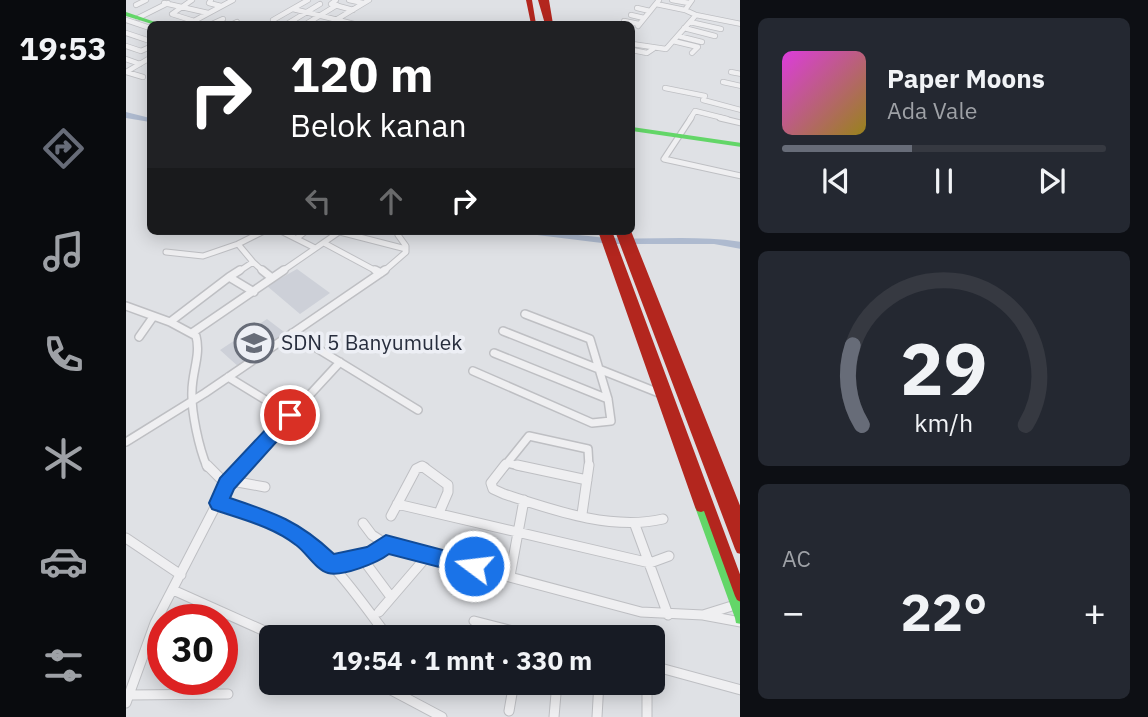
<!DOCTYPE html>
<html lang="id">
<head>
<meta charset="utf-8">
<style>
	body { margin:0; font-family:"IBM Plex Sans",sans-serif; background:#242831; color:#f1f3f6; height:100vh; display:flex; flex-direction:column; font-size:26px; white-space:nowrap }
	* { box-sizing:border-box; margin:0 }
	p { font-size:23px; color:#9ea1a6 }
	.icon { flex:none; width:38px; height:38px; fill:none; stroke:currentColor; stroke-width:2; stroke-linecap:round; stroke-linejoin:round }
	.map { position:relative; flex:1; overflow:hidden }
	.side { display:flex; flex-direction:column; gap:18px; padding:18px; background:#0d0f14; width:408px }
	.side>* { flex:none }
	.guide { position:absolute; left:21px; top:21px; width:488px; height:214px; border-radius:10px; box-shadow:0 4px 18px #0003; background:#202124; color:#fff; overflow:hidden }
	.speed { position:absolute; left:21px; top:604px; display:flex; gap:14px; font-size:35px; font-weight:700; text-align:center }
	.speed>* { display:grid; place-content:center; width:91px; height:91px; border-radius:50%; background:#171b24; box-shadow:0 4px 18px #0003; line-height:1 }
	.speed .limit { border:10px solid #d22; background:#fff; color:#111 }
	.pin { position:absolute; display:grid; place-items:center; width:60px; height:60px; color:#fff; margin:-30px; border:4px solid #fff; border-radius:50%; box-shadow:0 2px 7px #0007 }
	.me { position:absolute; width:77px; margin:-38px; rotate:285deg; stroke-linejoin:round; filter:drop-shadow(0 0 5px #0008) }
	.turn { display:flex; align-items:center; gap:24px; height:147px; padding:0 28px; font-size:32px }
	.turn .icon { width:91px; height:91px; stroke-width:2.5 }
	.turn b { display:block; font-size:49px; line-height:60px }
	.lanes { display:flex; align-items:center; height:66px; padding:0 28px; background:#0003; justify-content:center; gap:35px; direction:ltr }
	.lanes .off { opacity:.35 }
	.big { font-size:52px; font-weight:800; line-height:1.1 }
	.side .widget { flex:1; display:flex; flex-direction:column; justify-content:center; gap:10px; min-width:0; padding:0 24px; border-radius:10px; background:#242831 }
	.side .dial { align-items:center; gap:0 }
	.dial svg { height:182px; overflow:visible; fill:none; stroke:#363941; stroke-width:7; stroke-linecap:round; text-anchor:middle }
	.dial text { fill:#f1f3f6; stroke:none }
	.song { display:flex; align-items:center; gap:21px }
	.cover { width:84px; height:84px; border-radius:10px; background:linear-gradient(135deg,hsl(300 70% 55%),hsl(50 70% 35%)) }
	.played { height:7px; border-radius:4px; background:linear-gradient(90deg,#676c78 40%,#363941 40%) }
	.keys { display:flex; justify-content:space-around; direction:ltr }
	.heat { display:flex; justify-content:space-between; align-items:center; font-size:38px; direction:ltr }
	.trip { position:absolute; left:133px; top:625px; width:406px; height:70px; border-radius:10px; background:#171b24; box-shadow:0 4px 18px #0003; font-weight:800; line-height:70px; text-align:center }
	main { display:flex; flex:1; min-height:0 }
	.dock { display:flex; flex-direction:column; width:126px; justify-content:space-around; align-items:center; background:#090b0e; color:#9ea1a6 }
	.dock .icon { width:49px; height:49px }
	.dock .active { color:#676c78 }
	.dock b { font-size:32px; color:#f1f3f6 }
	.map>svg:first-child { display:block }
	.built { fill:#cdd0d8 }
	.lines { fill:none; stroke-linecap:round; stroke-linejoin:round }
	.river { fill:#aebacf; fill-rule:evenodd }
	.street-far3-casing { stroke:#bebfc3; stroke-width:6 }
	.street-far2-casing { stroke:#bebfc3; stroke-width:7 }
	.street-far1-casing { stroke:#bebfc3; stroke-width:10 }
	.street-casing { stroke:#bebfc3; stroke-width:11 }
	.street-far3 { stroke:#efeff1; stroke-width:4.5 }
	.street-far2 { stroke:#efeff1; stroke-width:5 }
	.street-far1 { stroke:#efeff1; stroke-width:7 }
	.street { stroke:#efeff1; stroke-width:9 }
	.fast { fill:#63d668; fill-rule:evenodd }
	.jam { fill:#b3261e; fill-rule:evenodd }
	.route { fill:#1a73e8; stroke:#114b97; stroke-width:2 }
	.labels { text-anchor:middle; stroke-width:7; stroke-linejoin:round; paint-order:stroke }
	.poi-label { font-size:21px; fill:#272d3d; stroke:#edeff5; text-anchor:start }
</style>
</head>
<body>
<main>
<nav class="dock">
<b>19:53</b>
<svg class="icon active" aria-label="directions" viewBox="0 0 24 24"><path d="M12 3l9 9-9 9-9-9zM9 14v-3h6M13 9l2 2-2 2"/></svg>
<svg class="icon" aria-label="music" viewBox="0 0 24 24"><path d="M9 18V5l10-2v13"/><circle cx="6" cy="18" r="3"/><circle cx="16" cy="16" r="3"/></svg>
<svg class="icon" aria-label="phone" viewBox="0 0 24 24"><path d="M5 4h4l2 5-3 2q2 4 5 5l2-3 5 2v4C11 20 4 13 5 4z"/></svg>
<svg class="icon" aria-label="climate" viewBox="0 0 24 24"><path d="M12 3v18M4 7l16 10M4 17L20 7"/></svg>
<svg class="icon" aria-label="car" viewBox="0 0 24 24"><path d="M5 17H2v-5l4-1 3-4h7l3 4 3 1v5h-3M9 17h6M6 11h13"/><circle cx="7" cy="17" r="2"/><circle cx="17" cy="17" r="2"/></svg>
<svg class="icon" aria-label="filters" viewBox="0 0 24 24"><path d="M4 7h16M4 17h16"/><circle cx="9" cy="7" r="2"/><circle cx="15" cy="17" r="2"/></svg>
</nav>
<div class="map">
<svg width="615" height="717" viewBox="0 0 615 717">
	<rect width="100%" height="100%" fill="#dfe1e5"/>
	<path class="built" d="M171,269L204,293L174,314L141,286Z
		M141,319L162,335L114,368L94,350Z"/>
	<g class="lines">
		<path class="river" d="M0,112L24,118V122L0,118Z
			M398,231C428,231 455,236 484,238C528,240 571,235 615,242V249L588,244H484L403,234Z"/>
		<defs>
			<path id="street-far3" d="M66,0L46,14L68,21L107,0
				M85,0L83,3L95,6
				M210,0L205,4L227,10
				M223,0L237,3
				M546,0L563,3
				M566,0L559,10L570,15
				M38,3L82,13
				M530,4L559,10
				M10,5L20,0
				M511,8L524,11
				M167,9L228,24
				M505,15L518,18
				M12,18L42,3
				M0,20L24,28
				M147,20L182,0
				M498,21L513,24
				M564,22L595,29
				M86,24L97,19
				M107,24L111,22
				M161,24L194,4
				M180,24L211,5
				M203,24L243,0
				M512,26L533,0
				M558,28L589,36
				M0,33L24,41
				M552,36L576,42
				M547,41L572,47L566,53
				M506,44L540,49L570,15L615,24
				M0,46L15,51L24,47
				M506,50L521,53L527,49
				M0,59L14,64
				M0,72L24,58
				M0,72L17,77
				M605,72L615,74
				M597,82L615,86
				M539,88L579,96
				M577,100L615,110
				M564,119L569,111L601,119"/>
			<path id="street-far2" d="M565,118L538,159L615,176
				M594,118L615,123
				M155,231L189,248
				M210,231L280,249
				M171,238L180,231
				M198,243L252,272
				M40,252L77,256L112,244
				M127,262L112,244L138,231
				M112,272L127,262L138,272
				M155,272L213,232
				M257,272L280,252V246L272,235"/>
			<path id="street-far1" d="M136,270L146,278
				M249,270L255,273
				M103,277L114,270
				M0,306L44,322L70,336C75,355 66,372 66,391C65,412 73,448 81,467
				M44,322L103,277L128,292
				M377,331L533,393
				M66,333L158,270
				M166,333L292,410
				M13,337L27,317
				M368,353L482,399
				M347,371L466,423L485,421L482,399L464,339L399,314
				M102,377L164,415
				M0,442L79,393L259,270
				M380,463L399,467
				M117,467L214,362
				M294,467H299
				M378,467L403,436L462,449L463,467"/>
			<path id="street" d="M81,465L95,479L139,487
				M379,465L365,483L367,489L378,494C427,510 485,531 537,519
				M391,465L461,480
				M93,503C113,510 135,514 154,524C201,549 231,596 262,637
				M271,504L524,563L543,556
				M456,514L463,465
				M265,516L290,469L296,466L322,485V492L313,513
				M237,523L246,535L260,544L515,612L577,615L615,622
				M509,525L542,615
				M0,538L55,575
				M236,558L265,597
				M205,565L245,555L260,544
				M384,576L398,500
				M47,590L152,637
				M253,612L302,555
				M577,615L609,605
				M348,621L410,637
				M96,653L99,654
				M527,666L615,690
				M250,682L316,717
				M521,682V717
				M341,687L343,682
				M4,695L102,694
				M0,703L29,623L101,484L118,465
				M383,711L388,682
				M428,717L431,682
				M471,717L473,682"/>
		</defs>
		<use href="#street-far3" class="street-far3-casing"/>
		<use href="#street-far2" class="street-far2-casing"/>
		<use href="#street-far1" class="street-far1-casing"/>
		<use href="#street" class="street-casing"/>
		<use href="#street-far3" class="street-far3"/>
		<use href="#street-far2" class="street-far2"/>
		<use href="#street-far1" class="street-far1"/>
		<use href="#street" class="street"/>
		<path class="fast" d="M0,12L32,23L33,24H26L0,16Z
			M506,127L615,143V147L506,131Z
			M575,502L579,503L581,507L615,598V624L610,623L609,618L569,507L571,503Z"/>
		<path class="jam" d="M400,0H406L410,24H405Z
			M412,0H423L427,24H419Z
			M472,231H486L615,577V602L611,600L609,596L578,511L575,512L571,511L569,507Z
			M489,231H505L615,508V554L611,553L609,549Z"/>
	</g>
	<path class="route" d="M164,408L170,410L173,415L170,420L108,489L104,498C149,513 173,521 208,554L241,547L260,535L355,560L358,566L355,573L348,576L263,554C251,563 216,577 202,573C190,570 180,552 170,545C146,526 114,519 86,509L83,503L94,478L158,410Z"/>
	<defs>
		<symbol id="school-ring" viewBox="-11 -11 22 22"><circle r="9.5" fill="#edeff5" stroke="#676c78" stroke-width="1.5"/><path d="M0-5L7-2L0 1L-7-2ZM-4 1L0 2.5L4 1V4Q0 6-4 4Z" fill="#676c78"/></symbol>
	</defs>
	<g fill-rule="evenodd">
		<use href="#school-ring" x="106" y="321" width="44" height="44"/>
	</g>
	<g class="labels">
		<g class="poi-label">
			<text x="155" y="350">SDN 5 Banyumulek</text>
		</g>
	</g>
</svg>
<div class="speed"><div class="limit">30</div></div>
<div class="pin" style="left:164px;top:415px;background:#d93025"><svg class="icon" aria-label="arrive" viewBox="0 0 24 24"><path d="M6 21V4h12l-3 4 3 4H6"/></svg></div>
<svg class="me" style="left:348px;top:566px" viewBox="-20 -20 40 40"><circle r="17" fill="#1a73e8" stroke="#fff" stroke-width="3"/><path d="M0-11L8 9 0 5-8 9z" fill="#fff"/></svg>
<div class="trip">19:54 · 1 mnt · 330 m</div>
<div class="guide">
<div class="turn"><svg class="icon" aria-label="right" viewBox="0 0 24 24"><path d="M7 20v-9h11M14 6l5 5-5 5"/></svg><div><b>120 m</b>Belok kanan</div></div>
<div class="lanes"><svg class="icon off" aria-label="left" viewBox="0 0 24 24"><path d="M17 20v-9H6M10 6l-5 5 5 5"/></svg><svg class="icon off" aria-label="ahead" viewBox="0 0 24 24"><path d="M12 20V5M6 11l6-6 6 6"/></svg><svg class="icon" aria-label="right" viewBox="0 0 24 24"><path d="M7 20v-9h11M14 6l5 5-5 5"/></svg></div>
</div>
</div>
<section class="side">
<div class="widget">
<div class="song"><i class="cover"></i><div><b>Paper Moons</b><p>Ada Vale</p></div></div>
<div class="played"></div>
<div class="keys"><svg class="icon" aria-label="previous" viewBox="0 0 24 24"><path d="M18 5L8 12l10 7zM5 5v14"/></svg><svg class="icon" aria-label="pause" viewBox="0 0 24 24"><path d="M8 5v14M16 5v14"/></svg><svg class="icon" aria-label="next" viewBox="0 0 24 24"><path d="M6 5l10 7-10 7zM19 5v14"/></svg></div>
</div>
<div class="widget dial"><svg viewBox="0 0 100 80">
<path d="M14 69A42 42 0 1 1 86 69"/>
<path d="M14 69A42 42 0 0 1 10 34" stroke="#676c78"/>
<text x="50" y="56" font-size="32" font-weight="700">29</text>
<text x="50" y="72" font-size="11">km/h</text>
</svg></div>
<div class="widget"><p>AC</p>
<div class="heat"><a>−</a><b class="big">22°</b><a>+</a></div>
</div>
</section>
</main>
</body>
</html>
